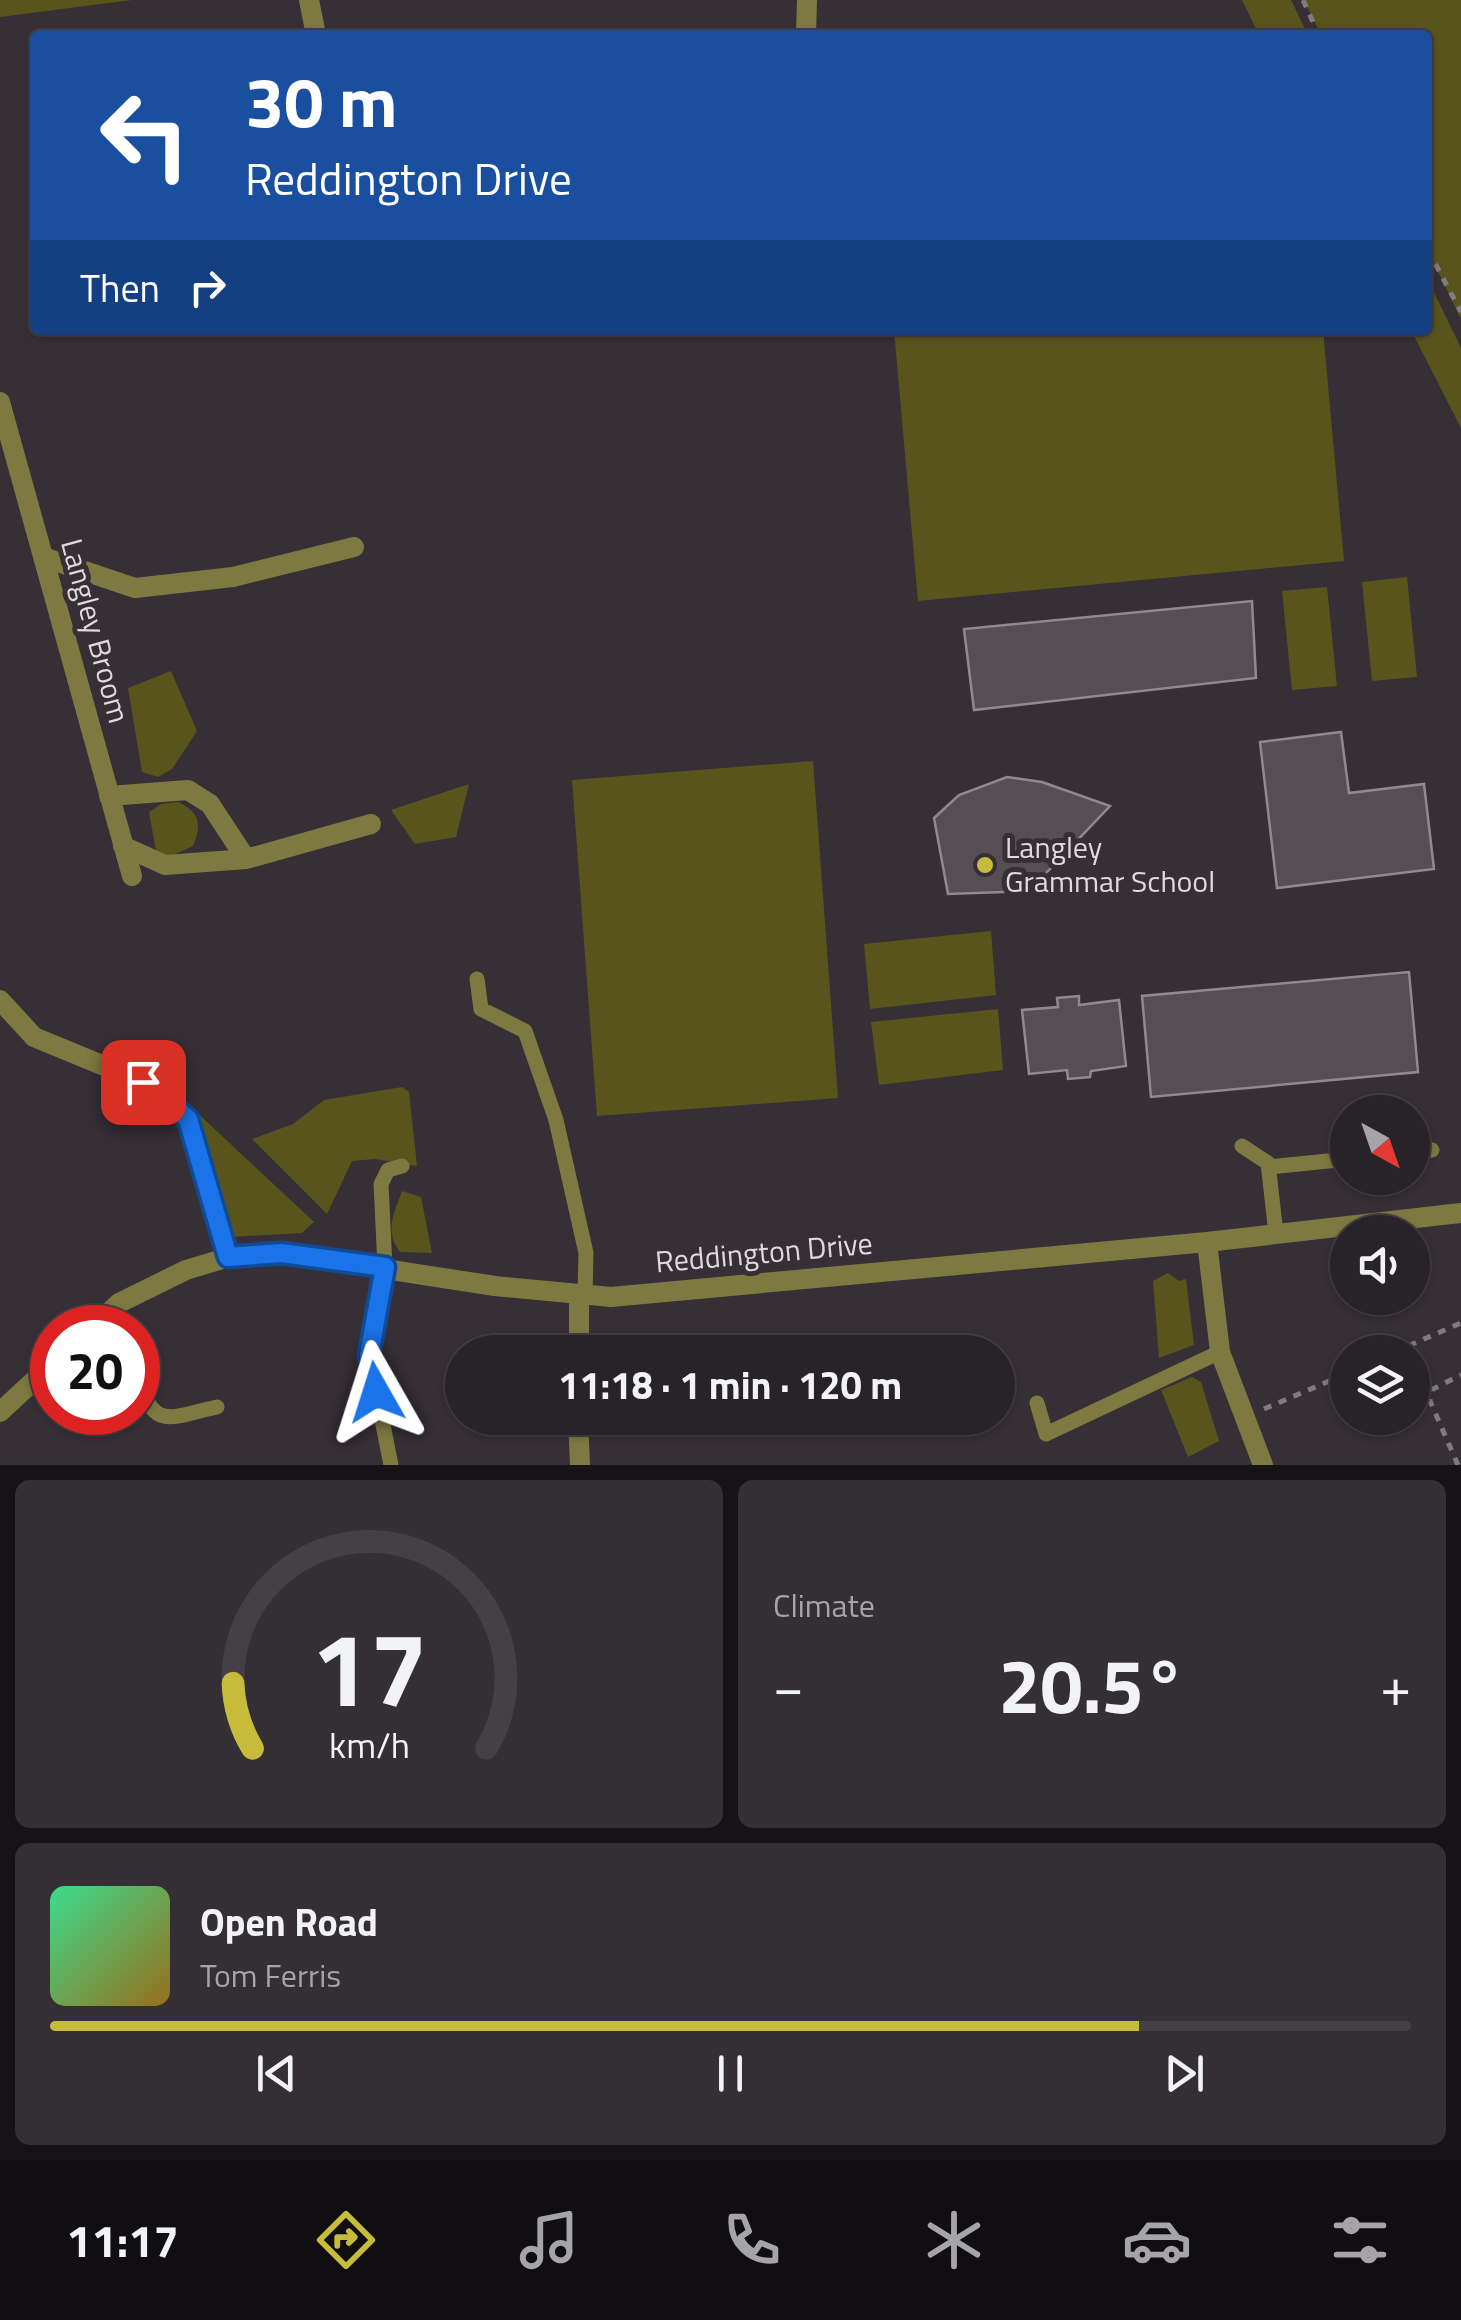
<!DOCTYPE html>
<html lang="en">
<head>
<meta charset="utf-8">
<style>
	body { margin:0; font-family:"Titillium Web",sans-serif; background:#342f34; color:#f1f3f6; height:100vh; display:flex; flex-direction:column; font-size:38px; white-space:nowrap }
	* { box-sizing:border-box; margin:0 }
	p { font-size:32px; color:#a5a4a8 }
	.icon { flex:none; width:55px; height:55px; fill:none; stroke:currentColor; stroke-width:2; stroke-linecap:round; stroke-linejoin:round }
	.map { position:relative; height:1465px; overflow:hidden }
	.panel { display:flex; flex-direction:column; gap:15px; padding:15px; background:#161316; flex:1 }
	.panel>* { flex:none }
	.hud { position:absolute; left:30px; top:30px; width:1402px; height:305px; border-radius:10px; box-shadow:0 2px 8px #0004,0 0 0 2px #444045; background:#1a4fa0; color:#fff; overflow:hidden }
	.needle { width:65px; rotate:140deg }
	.fabs { position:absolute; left:1330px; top:1095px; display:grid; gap:20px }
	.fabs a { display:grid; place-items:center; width:100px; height:100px; border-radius:50%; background:#282328; box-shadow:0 2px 8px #0004,0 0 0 2px #444045; font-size:50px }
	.speed { position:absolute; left:30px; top:1305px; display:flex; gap:20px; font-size:50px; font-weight:700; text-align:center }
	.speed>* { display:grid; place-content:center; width:130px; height:130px; border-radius:50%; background:#282328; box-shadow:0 2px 8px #0004,0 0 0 2px #444045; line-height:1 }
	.speed .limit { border:15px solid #d22; background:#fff; color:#111 }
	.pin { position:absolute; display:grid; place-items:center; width:85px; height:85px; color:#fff; margin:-42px; border-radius:20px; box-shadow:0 5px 15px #0006 }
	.me { position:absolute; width:110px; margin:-55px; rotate:354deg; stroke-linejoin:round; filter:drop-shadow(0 0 8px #0008) }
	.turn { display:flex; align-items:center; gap:35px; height:210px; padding:0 50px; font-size:45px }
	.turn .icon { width:130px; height:130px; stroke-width:2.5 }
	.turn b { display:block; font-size:70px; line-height:85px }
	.then { display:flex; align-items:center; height:95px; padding:0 50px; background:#0003; gap:20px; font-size:38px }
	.big { font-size:75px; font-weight:700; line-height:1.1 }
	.panel .widget { flex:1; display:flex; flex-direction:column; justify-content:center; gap:15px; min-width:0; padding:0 35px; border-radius:15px; background:#342f34 }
	.panel .dial { align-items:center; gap:0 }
	.dial svg { height:260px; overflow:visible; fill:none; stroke:#444045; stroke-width:7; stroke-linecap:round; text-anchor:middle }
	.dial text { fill:#f1f3f6; stroke:none }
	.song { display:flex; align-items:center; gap:30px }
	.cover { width:120px; height:120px; border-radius:15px; background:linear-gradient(135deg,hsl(150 70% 55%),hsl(40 70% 35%)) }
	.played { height:10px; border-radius:5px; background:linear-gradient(90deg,#c7bb3c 80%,#444045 80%) }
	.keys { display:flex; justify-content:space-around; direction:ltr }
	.heat { display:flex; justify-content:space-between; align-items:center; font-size:55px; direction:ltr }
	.panel .tiles { flex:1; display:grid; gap:15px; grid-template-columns:1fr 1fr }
	.widget:last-child { grid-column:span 2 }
	.trip { position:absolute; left:445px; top:1335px; width:570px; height:100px; border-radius:50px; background:#282328; box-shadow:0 2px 8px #0004,0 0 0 2px #444045; font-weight:700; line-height:100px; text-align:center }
	.dock { display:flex; height:160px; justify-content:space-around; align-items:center; background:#100e10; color:#a5a4a8 }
	.dock .icon { width:70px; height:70px }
	.dock .on { color:#c7bb3c }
	.dock b { font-size:45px; color:#f1f3f6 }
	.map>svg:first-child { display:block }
	.green { fill:#59541c }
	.building { fill:#564e55; stroke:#928890; stroke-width:2.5 }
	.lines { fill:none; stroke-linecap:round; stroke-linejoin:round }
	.path { stroke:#817a80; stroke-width:5; stroke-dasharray:8 8; stroke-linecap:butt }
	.service { stroke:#7e7940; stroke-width:15 }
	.minor { stroke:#7e7940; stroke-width:20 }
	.route-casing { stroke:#114b97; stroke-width:25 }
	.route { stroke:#1a73e8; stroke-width:18 }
	.poi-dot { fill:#c7bb3c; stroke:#362f36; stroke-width:4 }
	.labels { text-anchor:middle; stroke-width:10; stroke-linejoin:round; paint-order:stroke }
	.street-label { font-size:30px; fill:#dfdade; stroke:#362f36 }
	.poi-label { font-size:30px; fill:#dfdade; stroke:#362f36; text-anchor:start }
</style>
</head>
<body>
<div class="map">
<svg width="1461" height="1465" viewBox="0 0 1461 1465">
	<rect width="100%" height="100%" fill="#362f36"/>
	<path class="green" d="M0,0H132L0,17Z
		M1242,0H1291L1308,35H1259Z
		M1304,0H1461V319L1428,251V35H1321Z
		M1428,280L1461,348V428L1411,330H1428Z
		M894,330H1323L1344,561L918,601Z
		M1407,577L1417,677L1372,681L1362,582Z
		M1327,587L1337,686L1292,690L1282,591Z
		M171,671L197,731L172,769L158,777L142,772L128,688Z
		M813,761L838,1098L597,1116L572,780Z
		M469,784L456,837L415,844L391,810Z
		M178,802C200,812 202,825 193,846L158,862L149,812L161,804Z
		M991,931L996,995L870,1009L864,944Z
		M998,1009L1003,1070L879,1085L871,1022Z
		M402,1087L409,1092L417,1166L375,1159L352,1161L327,1214L252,1139L293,1124L324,1100Z
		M192,1108L314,1222L302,1233L231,1237L178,1109Z
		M402,1191L421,1197L432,1253L400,1252C384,1232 394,1213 402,1191Z
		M1168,1273L1179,1281L1186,1279L1194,1345L1159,1358L1153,1281Z
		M1192,1377L1201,1382L1219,1441L1188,1457L1161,1390Z"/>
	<path class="building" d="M1252,601L1256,678L974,710L964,629Z
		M1341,732L1349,793L1424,784L1434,869L1277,888L1260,742Z
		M1007,777L1042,782L1110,806L1029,891L948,894L934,818L959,795Z
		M1409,972L1418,1072L1151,1097L1142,996Z
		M1079,996V1005L1119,1000L1126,1066L1091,1071L1090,1077L1068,1079L1067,1070L1029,1074L1022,1010L1058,1007L1057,998Z"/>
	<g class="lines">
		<path class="path" d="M1303,0L1319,35
			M1428,250L1461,312
			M1394,1352L1461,1323
			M1264,1409L1348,1373
			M1458,1465L1430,1401L1433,1389L1461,1375"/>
		<path class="service" d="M477,979L481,1009L525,1031L556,1120L586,1253L585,1295
			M1242,1146L1268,1163L1276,1234
			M1412,1152L1432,1150
			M1269,1167L1348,1159
			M115,1306L122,1328
			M138,1378C154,1432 170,1417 217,1407
			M1037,1403L1046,1434L1220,1352
			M391,1465L369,1355L385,1267L381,1184L388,1170L402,1166"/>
		<path class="minor" d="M309,0L316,35
			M806,35L807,0
			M0,402L132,876
			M43,557L135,588L233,577L354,547
			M109,796L188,790L210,804L246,859
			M123,846L165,865L246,859L371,824
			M0,1000L34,1037L143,1082L189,1119L229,1257
			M1207,1242L1220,1352L1263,1465
			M92,1328L119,1303L186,1270L229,1257L281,1253L495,1286L611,1297L1207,1242L1461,1213
			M579,1352V1295
			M0,1412L52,1364
			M578,1418L580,1465"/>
	</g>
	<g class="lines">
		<defs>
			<path id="route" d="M143,1082L188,1119L228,1257L281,1253L385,1267L369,1355L376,1392"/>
		</defs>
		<use href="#route" class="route-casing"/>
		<use href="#route" class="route"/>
	</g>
	<circle class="poi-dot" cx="985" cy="865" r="10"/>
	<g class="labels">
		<g class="street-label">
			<text transform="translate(95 631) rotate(75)" y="10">Langley Broom</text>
			<text transform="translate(764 1253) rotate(-5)" y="10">Reddington Drive</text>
		</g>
		<g class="poi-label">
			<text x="1005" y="858">Langley<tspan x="1005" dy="34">Grammar School</tspan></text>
		</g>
	</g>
</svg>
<div class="fabs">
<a><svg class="needle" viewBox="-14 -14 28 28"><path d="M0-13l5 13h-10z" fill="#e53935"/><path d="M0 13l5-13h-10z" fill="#a5a4a8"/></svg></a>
<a><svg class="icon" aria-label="sound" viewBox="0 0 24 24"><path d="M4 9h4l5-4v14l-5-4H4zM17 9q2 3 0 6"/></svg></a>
<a><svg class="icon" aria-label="layers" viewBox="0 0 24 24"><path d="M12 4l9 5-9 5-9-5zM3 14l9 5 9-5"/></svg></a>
</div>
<div class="speed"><div class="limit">20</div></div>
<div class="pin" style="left:143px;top:1082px;background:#d93025"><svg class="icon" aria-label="arrive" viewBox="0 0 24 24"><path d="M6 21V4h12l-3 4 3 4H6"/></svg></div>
<svg class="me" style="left:376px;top:1392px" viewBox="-20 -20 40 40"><path d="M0-17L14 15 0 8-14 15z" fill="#1a73e8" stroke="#fff" stroke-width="4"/></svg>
<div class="trip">11:18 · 1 min · 120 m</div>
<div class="hud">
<div class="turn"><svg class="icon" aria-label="left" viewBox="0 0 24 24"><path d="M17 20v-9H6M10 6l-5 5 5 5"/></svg><div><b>30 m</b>Reddington Drive</div></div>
<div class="then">Then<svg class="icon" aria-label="right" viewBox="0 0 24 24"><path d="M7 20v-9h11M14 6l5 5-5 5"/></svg></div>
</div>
</div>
<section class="panel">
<div class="tiles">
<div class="widget dial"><svg viewBox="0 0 100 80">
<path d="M14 69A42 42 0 1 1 86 69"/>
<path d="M14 69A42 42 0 0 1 8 49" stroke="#c7bb3c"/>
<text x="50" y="56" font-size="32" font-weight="700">17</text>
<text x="50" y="72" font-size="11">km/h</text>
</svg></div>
<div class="widget"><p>Climate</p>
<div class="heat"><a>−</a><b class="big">20.5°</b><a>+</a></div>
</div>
<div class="widget">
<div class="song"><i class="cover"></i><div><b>Open Road</b><p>Tom Ferris</p></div></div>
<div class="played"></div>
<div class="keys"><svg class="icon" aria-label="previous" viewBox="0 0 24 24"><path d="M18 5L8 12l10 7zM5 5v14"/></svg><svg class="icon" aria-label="pause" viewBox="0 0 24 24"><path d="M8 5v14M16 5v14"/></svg><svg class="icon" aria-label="next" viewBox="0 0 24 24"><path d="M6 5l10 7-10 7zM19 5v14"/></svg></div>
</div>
</div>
</section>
<nav class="dock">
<b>11:17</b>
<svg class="icon on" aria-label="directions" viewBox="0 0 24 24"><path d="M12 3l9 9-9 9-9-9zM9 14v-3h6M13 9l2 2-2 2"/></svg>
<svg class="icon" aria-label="music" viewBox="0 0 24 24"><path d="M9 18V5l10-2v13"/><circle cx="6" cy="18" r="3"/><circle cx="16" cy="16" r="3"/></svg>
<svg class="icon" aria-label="phone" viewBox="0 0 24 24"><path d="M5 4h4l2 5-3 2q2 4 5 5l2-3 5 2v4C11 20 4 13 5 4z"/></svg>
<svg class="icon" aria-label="climate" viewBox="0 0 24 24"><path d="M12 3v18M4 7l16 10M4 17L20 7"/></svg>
<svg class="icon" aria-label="car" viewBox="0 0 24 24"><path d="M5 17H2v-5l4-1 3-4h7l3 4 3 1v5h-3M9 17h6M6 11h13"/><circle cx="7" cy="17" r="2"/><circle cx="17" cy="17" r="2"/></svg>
<svg class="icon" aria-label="filters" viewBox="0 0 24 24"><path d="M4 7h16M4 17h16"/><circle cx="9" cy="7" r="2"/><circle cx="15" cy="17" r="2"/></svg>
</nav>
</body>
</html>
